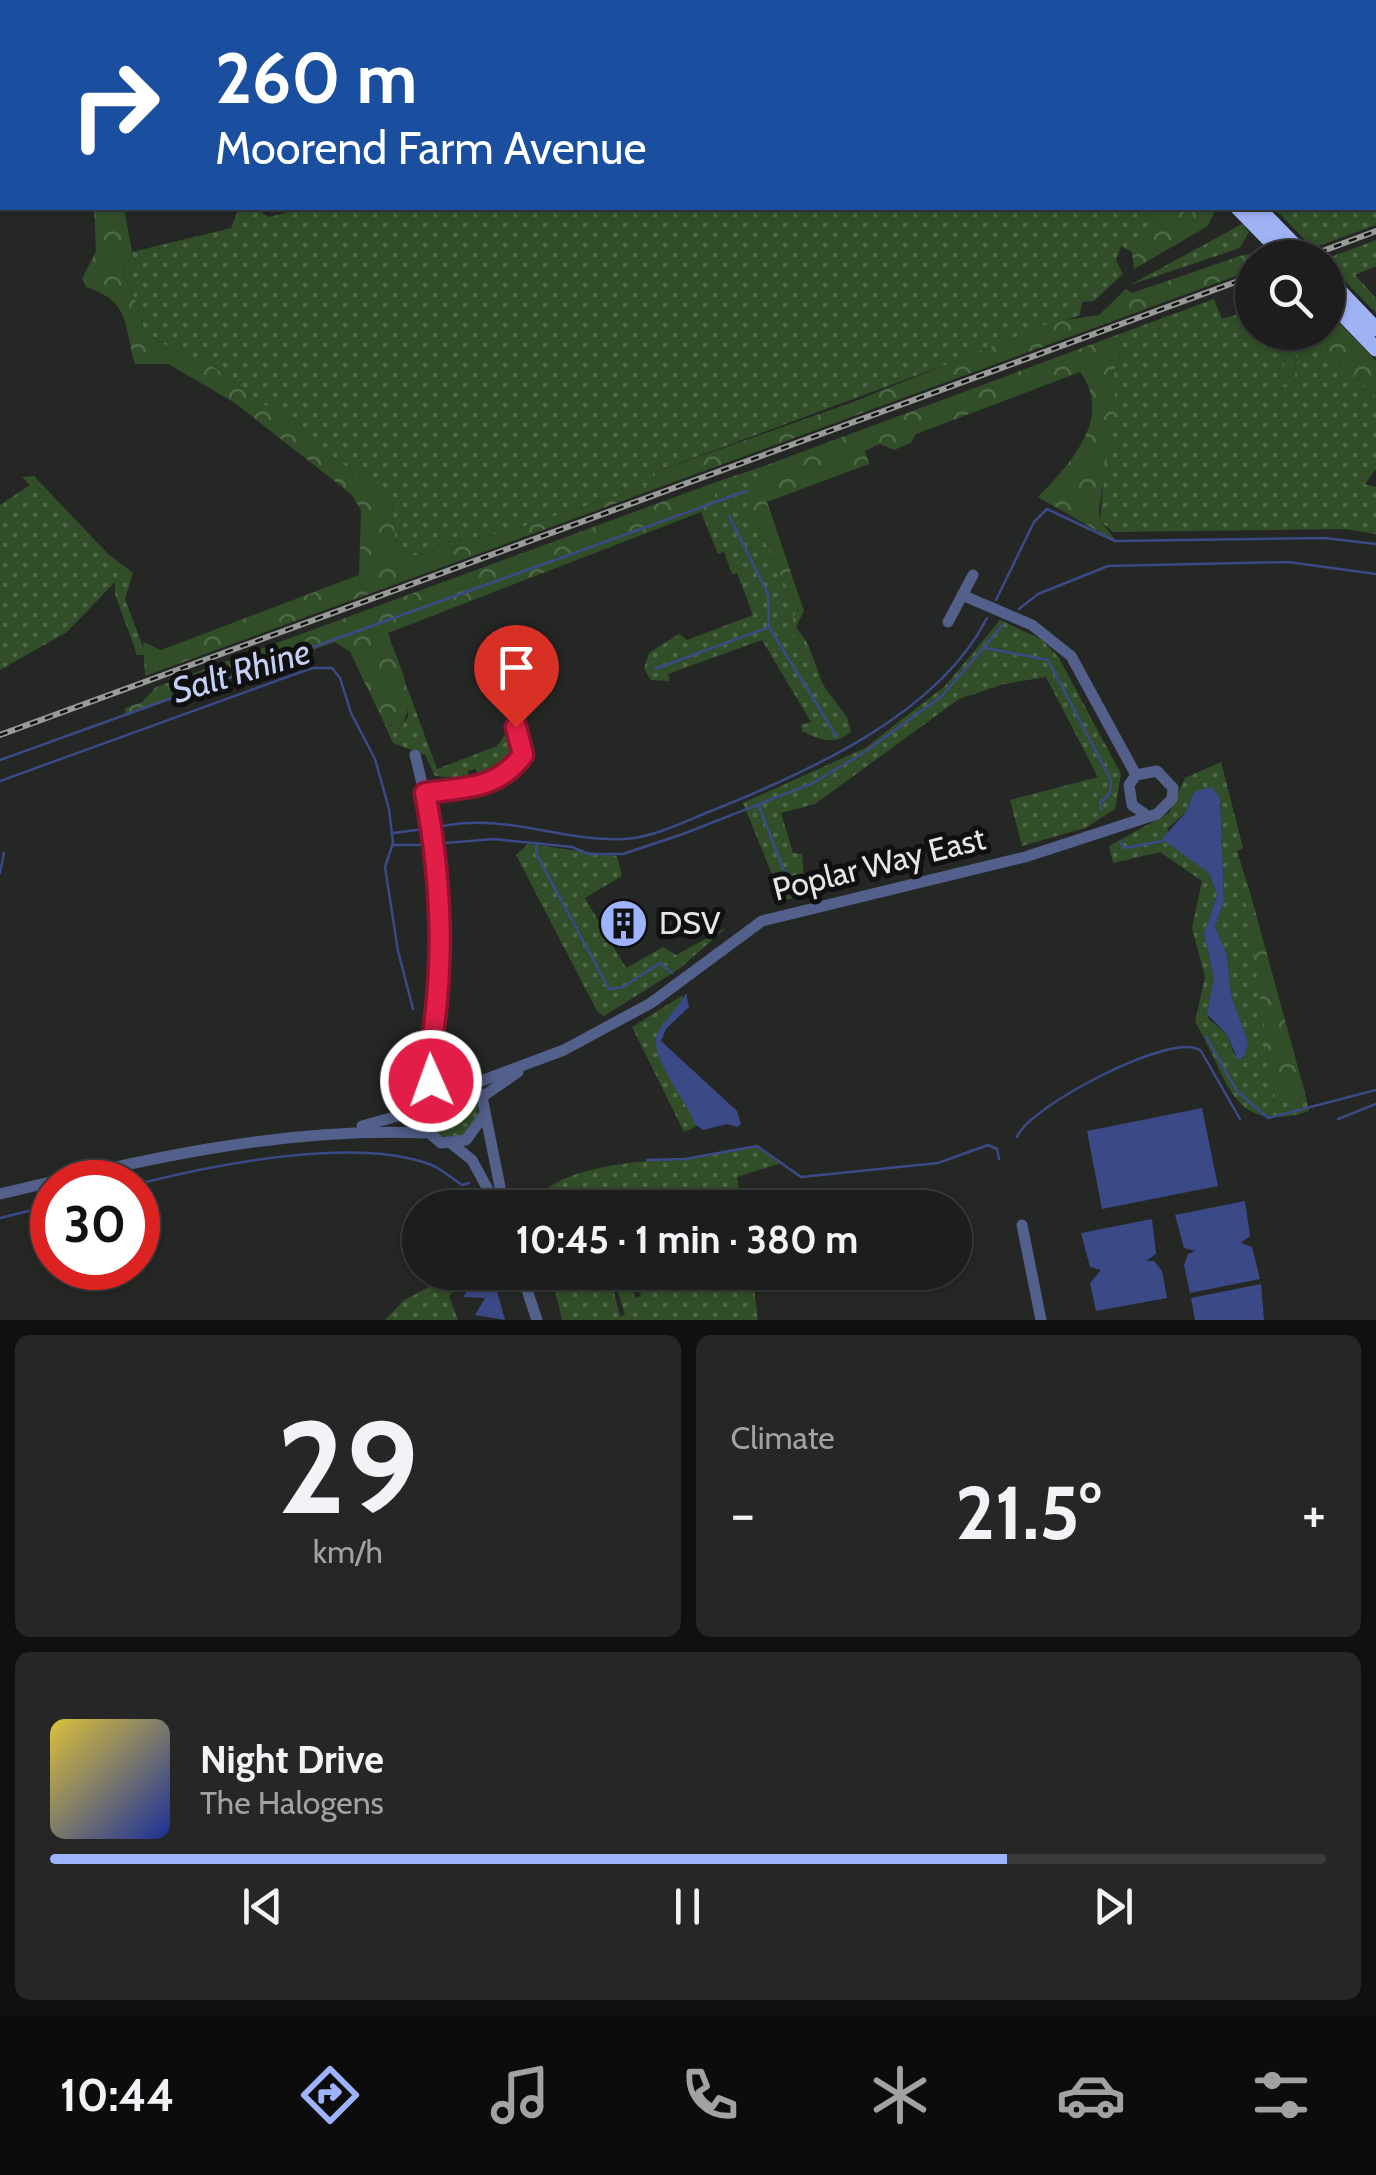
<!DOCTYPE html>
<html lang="en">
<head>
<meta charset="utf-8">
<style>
	body { margin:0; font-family:Cabin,sans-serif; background:#252625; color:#f1f3f6; height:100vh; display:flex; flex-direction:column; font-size:38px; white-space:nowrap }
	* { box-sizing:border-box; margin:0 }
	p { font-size:32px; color:#a0a2a3 }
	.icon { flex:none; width:55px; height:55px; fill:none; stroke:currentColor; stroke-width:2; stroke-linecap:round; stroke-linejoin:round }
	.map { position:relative; height:1320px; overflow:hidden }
	.side { display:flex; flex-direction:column; gap:15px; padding:15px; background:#0f100f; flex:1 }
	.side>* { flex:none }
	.hud { position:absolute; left:0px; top:0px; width:1378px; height:210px; box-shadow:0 2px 8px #0004,0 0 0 2px #3a3b3b; background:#1a4fa0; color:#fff; overflow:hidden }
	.tools { position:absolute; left:1235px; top:240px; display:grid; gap:20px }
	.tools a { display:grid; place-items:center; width:110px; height:110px; border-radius:50%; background:#1c1d1c; box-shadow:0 2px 8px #0004,0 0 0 2px #3a3b3b; font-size:50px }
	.speed { position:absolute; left:30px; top:1160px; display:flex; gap:20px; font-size:50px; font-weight:700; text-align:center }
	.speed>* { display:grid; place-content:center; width:130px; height:130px; border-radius:50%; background:#1c1d1c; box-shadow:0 2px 8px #0004,0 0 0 2px #3a3b3b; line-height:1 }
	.speed .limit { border:15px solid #d22; background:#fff; color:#111 }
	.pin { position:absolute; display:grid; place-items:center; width:85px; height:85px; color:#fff; margin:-102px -42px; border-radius:50% 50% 50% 0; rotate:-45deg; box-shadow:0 0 10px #0007 }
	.pin .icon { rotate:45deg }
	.me { position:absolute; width:110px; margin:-55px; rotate:358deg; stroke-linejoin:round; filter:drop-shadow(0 0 8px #0008) }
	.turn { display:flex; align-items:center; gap:35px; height:210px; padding:0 50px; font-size:45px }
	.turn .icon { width:130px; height:130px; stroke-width:2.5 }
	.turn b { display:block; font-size:70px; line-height:85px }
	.big { font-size:75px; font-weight:800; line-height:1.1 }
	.side .widget { flex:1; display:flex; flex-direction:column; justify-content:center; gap:15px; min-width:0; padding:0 35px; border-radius:15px; background:#252625 }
	.side .dial { align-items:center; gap:0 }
	.dial b { font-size:130px; line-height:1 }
	.song { display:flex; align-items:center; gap:30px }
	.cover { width:120px; height:120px; border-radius:15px; background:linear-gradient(135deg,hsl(50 70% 55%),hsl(230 70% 35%)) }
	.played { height:10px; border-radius:5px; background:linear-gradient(90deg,#9eb3fd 75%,#3a3b3b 75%) }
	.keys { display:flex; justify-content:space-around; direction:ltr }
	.heat { display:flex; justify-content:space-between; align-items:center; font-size:55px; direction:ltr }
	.side .tiles { flex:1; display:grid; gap:15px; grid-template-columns:1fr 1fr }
	.widget:last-child { grid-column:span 2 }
	.trip { position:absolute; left:402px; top:1190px; width:570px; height:100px; border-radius:50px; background:#1c1d1c; box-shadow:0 2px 8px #0004,0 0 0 2px #3a3b3b; font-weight:800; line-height:100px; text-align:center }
	.dock { display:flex; height:160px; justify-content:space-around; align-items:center; background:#0b0c0b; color:#a0a2a3 }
	.dock .icon { width:70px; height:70px }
	.dock .current { color:#9eb3fd }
	.dock b { font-size:45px; color:#f1f3f6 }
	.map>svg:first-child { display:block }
	.grass { fill:url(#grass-dots); fill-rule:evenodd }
	.forest { fill:url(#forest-crowns) }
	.water { fill:#3b4a87 }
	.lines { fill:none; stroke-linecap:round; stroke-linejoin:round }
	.stream { stroke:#3b4a87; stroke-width:2.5 }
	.minor { stroke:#53608c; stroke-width:11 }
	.highway { stroke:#9fb2f4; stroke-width:15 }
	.rail-casing { stroke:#999b99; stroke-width:6 }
	.rail { stroke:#0f100f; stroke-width:2.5; stroke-dasharray:8; stroke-linecap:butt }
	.route-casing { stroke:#92132f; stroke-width:25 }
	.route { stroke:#e11d48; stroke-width:18 }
	.labels { text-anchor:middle; stroke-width:10; stroke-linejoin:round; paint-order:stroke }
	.street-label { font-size:32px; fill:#e6e7e5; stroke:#0f100f }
	.poi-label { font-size:32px; fill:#e6e7e5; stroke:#0f100f; text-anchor:start }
	.water-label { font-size:35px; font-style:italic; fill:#c4d0f5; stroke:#0f100f }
</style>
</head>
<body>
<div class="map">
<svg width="1376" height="1320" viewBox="0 0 1376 1320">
	<defs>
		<pattern id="grass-dots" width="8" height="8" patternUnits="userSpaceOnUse" patternTransform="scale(2.5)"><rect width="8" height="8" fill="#314e29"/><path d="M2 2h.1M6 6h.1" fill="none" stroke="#4f6848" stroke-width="1.8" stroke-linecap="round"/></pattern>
		<pattern id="forest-crowns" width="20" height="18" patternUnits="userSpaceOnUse" patternTransform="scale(2.5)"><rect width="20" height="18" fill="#314e29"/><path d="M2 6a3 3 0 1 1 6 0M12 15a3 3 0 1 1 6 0" fill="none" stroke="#4f6848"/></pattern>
	</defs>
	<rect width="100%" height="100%" fill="#252725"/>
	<path class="grass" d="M392,0H1006V2H393Z
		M1376,177V225L1313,248L1274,208H1375Z
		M239,208H255L269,217L306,208H1142L1160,229L1132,252L1121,246L1116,260L1123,274L1094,301L1082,302L1080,315L656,472L651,483L636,490L507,532L440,544L430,554L397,557L392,501L207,362L195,361L144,333L138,305L123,275L132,252L231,228Z
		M1242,224L1249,232L1240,248L1130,285Z
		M1376,240V266L1355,275L1376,298V313L1328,264V258Z
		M1214,299L1222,319L1235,315L1250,319L1252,332L1265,333L1284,354L1285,384L1294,382L1296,355L1321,343L1376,397V469L1365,484L1376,487V534L1345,529L1113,532L1100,521L1114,368L1120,360L1114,336Z
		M761,467L754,491L798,610L788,626L802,648L808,644L823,685L847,717L851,732C834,746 821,740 802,731L801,725L811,722L762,640L668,674L670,681L651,680L644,669L649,653L679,634L687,640L753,615L737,573L732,574L724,552L718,554L701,512L714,506L716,482Z
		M34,476L109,555L133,573L125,599L146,655H137L115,594V582L67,632L0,670V505L30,485L22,477Z
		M1000,620L1042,640L1059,658L1121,774L1115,809L1085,828L1022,846L1010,800L1098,777L1046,677L1004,684L959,699L815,804L781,813L793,853L802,854L805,894L783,901L743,803L865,748L945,686Z
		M407,687L437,769L497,746L507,732L515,744C511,765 498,774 478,778L476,769L468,771V779L435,776L425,755L393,743L385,725L401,726L408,717Z
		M1221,762L1243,848L1237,851L1251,896L1246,897L1276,1103L1305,1093L1309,1111C1229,1136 1229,1077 1195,1022L1205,977L1192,928L1202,881L1160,852L1113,863L1109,846L1169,813L1185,778ZM1194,792L1220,797L1224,902L1215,926L1227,955L1231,995L1248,1042L1235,1057L1228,1036L1208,1018L1214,977L1204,934L1217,895L1209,873L1167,829L1186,812Z
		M528,844L617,856L622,876L585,898L626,968L663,947L676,955L727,927L679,969L604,1016L597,1011L516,855Z
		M683,995V1004L656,1037L671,1078L697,1126L684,1132L632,1027Z
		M422 1110a28 28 0 1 1 56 0a28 28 0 1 1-56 0Z
		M757,1146L782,1163L737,1177L742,1207H535C545,1165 651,1160 686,1159C710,1158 733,1148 757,1146Z
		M454,1273H472L449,1296L458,1320H385L403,1301Z
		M551,1273H609L620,1316L625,1315L612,1273H627L635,1298L641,1296L633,1273H752L758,1320H562Z"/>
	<path class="forest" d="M94,208H124L132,252L123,275L138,305L144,333L195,361L207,362L392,501L397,557L430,554L440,544L507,532L636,490L651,483L656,472L853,402L1052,322L1099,315L1126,289L1132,293L1243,255L1266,252L1271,257L1252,258V270L145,676L143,642L161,650L359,575L361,510L351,494L235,403L168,364H135C124,324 130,301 86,287L82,279L96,251Z
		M1142,208H1216L1208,226L1134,269L1132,252L1160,229Z
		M1328,311L1376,361V397L1321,343L1296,355L1294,383L1284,385V354L1265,333L1328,332Z
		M1114,336L1120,361L1114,369L1115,407L1099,510L1100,521L1118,543L1038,497C1070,464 1114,418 1080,372L916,434L911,443L894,450L880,444L865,451L869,464L767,502L804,611L796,627L808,644L802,649L788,626L798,610L747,505L761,467Z
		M716,482L714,507L388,633C396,660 420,699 401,726L385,725L350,652L335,642L125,716V708L142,702L156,687Z
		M1251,896L1305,1093L1276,1104L1245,897Z"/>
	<path class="water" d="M1211,787L1220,797L1224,902L1215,926L1227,955L1231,995L1248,1042L1245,1055L1238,1061L1228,1036L1207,1014L1214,977L1204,934L1217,895L1209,873L1162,839L1186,812L1194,792Z
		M686,993L689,1007L666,1029L661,1041L737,1111L741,1124L737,1127L727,1124L703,1130L695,1124C688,1103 651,1058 656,1037C658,1028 682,1003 686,993Z
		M1202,1108L1218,1186L1102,1209L1087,1131Z
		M1245,1201L1250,1236L1241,1243L1252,1247L1260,1279L1190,1293L1184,1265L1188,1254L1195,1251L1184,1248L1175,1215Z
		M1152,1219L1156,1254L1146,1261H1154L1162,1271L1167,1298L1096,1311L1090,1283L1101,1270L1090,1267L1081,1233Z
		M479,1273H492L505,1320L475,1315L485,1298L463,1297Z
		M1261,1284L1264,1320H1195L1191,1298Z"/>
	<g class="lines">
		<path class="stream" d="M729,516L768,594L769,627L837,737
			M996,600L1034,522L1047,509L1115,541L1324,538L1376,544
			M1019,609L1038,594L1108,566L1288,562L1376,574
			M986,648L1048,660L1111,780L1110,793L1100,803L1101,810
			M655,669L766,628
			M0,760L746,491
			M0,781L312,668H332L340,678L351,713L375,759L389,809L393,843L385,867L398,951L413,1009
			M758,804L789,883
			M443,826C505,813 563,842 624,839C652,838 686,821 711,811C806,773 938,715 987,618
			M394,833L423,829
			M1120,842L1124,848L1163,841
			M445,843L494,839L572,847L589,854H623L683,834L813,783L863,753L942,696L1003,625
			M536,844L537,855L609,989L623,987L660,963L672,973
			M394,845H423
			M0,873L4,853
			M1206,1037L1237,1091L1268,1118L1376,1090
			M1338,1119L1376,1104
			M1017,1137C1028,1107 1175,1029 1201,1051L1240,1119
			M647,1160L685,1159L757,1146L801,1177L938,1163L988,1145L997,1149L999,1159
			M138,1184C215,1164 353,1137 429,1164C441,1168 451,1178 462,1185L469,1183
			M0,1218L52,1205"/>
		<path class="minor" d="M962,595L1032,625L1071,656L1136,775
			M948,622L973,575
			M415,755C444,864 448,979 422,1090
			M425,793C467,787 495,791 523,755L516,727
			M438,1029L445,1061L457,1076
			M473,1084L564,1050L651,1003L762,921L1025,857L1157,814L1172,799L1173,788L1157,771L1136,775L1129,785L1132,805L1146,815
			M482,1097L518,1072
			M484,1115L466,1140L441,1143L418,1123L417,1099L438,1077C459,1074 470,1080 482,1097L501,1192L497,1204
			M362,1126L416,1111
			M452,1144L472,1160L498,1208
			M0,1194C141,1160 279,1127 425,1133
			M499,1208L532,1194
			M1022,1225L1041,1320
			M521,1272L537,1320"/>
		<path class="highway" d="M1036,0L1038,2
			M1055,0L1058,2
			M1238,208L1287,258
			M1258,208L1307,258
			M1328,279L1376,329
			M1328,299L1376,349"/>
		<defs>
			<path id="rail" d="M1304,258L1376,231
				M0,735L1252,276"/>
		</defs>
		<use href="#rail" class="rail-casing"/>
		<use href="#rail" class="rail"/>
	</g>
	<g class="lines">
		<defs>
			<path id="route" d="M431,1081L422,1090C446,992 444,891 425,793C467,787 496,790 523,755L516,727"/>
		</defs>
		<use href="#route" class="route-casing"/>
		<use href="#route" class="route"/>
	</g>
	<defs>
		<symbol id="building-disc" viewBox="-11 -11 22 22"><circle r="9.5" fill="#9eb3fd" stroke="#0f100f"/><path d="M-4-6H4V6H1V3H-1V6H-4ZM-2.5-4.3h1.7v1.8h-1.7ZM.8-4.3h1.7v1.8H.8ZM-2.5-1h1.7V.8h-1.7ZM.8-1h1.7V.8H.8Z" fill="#111"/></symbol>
	</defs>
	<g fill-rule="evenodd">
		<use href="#building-disc" x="596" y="896" width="55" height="55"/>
	</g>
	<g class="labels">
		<g class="street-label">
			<text transform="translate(879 864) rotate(-14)" y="11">Poplar Way East</text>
		</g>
		<g class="poi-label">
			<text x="659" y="934">DSV</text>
		</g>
		<g class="water-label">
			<text transform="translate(241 671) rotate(-17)" y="12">Salt Rhine</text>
		</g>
	</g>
</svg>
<div class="tools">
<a><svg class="icon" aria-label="search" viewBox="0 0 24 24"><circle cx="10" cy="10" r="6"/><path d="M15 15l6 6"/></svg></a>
</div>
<div class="speed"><div class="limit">30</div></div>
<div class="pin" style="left:516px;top:727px;background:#d93025"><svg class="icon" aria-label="arrive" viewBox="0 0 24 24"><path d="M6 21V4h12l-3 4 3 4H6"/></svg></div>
<svg class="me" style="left:431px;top:1081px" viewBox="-20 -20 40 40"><circle r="17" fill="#e11d48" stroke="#fff" stroke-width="3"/><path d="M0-11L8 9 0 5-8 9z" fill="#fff"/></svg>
<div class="trip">10:45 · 1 min · 380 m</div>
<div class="hud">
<div class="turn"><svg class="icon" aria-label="right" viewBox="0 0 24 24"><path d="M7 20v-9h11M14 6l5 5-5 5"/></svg><div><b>260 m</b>Moorend Farm Avenue</div></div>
</div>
</div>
<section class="side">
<div class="tiles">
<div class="widget dial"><b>29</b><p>km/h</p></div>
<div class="widget"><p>Climate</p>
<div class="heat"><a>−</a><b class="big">21.5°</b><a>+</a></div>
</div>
<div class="widget">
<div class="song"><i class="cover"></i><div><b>Night Drive</b><p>The Halogens</p></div></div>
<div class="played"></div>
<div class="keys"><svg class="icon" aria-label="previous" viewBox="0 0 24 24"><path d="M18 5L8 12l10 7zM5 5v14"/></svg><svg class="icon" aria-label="pause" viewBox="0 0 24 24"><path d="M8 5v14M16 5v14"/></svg><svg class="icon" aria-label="next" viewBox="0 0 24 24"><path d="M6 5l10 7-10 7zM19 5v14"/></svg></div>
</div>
</div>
</section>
<nav class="dock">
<b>10:44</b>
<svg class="icon current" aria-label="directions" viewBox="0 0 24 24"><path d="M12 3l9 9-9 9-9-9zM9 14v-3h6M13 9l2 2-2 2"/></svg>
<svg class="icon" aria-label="music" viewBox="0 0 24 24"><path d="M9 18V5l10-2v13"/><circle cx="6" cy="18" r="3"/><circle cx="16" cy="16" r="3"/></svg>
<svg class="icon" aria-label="phone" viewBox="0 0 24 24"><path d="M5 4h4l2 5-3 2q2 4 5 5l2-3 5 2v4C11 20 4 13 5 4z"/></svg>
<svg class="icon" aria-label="climate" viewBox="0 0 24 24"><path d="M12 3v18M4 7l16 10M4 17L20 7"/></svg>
<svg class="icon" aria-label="car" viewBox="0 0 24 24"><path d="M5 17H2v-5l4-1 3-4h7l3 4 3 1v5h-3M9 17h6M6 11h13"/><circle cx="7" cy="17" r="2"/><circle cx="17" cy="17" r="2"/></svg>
<svg class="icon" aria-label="filters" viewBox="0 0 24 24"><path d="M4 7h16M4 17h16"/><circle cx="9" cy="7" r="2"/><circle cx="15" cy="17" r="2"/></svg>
</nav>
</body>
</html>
